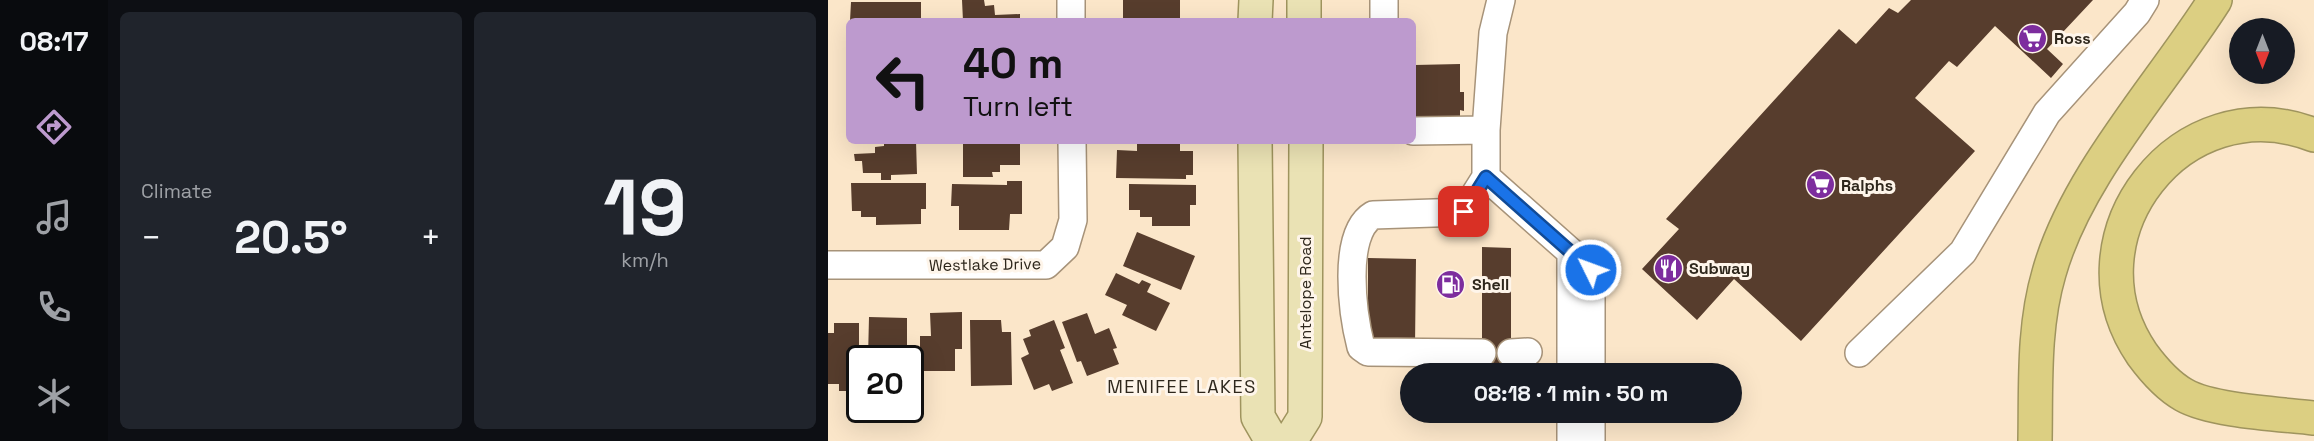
<!DOCTYPE html>
<html lang="en">
<head>
<meta charset="utf-8">
<style>
	body { margin:0; font-family:"Space Grotesk",sans-serif; background:#20242c; color:#f1f3f6; height:100vh; display:flex; flex-direction:column; font-size:22px; white-space:nowrap }
	* { box-sizing:border-box; margin:0 }
	p { font-size:20px; color:#9ea1a6 }
	.icon { flex:none; width:33px; height:33px; fill:none; stroke:currentColor; stroke-width:2; stroke-linecap:round; stroke-linejoin:round }
	.map { position:relative; flex:1; overflow:hidden }
	.sheet { display:flex; flex-direction:column; gap:12px; padding:12px; background:#0d0f14; width:720px }
	.sheet>* { flex:none }
	.hud { position:absolute; left:18px; top:18px; width:570px; height:126px; border-radius:9px; box-shadow:0 6px 24px #0002; background:#bd9ace; color:#111; overflow:hidden }
	.needle { width:39px; rotate:180deg }
	.controls { position:absolute; left:1401px; top:18px; display:grid; gap:12px }
	.controls a { display:grid; place-items:center; width:66px; height:66px; border-radius:50%; background:#171b24; box-shadow:0 6px 24px #0002; font-size:30px }
	.speed { position:absolute; left:18px; top:345px; display:flex; gap:12px; font-size:30px; font-weight:700; text-align:center }
	.speed>* { display:grid; place-content:center; width:78px; height:78px; border-radius:50%; background:#171b24; box-shadow:0 6px 24px #0002; line-height:1 }
	.speed .limit { border:3px solid #111; border-radius:9px; background:#fff; color:#111 }
	.pin { position:absolute; display:grid; place-items:center; width:51px; height:51px; color:#fff; margin:-26px; border-radius:12px; box-shadow:0 3px 9px #0006 }
	.me { position:absolute; width:66px; margin:-33px; rotate:312deg; stroke-linejoin:round; filter:drop-shadow(0 0 4px #0008) }
	.turn { display:flex; align-items:center; gap:21px; height:126px; padding:0 18px; font-size:27px }
	.turn .icon { width:78px; height:78px; stroke-width:2.5 }
	.turn b { display:block; font-size:42px; line-height:51px }
	.big { font-size:45px; font-weight:700; line-height:1.1 }
	.sheet .card { flex:1; display:flex; flex-direction:column; justify-content:center; gap:9px; min-width:0; padding:0 21px; border-radius:9px; background:#20242c }
	.sheet .dial { align-items:center; gap:0 }
	.dial b { font-size:78px; line-height:1 }
	.heat { display:flex; justify-content:space-between; align-items:center; font-size:33px; direction:ltr }
	.sheet .tiles { flex:1; display:grid; gap:12px; grid-template-columns:repeat(2,1fr) }
	.trip { position:absolute; left:572px; top:363px; width:342px; height:60px; border-radius:30px; background:#171b24; box-shadow:0 6px 24px #0002; font-weight:700; line-height:60px; text-align:center }
	main { display:flex; flex:1; min-height:0 }
	.tabs { display:flex; flex-direction:column; width:108px; justify-content:space-around; align-items:center; background:#090b0e; color:#9ea1a6 }
	.tabs .icon { width:42px; height:42px }
	.tabs .current { color:#bd9ace }
	.tabs b { font-size:27px; color:#f1f3f6 }
	.map>svg:first-child { display:block }
	.building { fill:#573d2d }
	.lines { fill:none; stroke-linecap:round; stroke-linejoin:round }
	.minor-casing { stroke:#a79379; stroke-width:30 }
	.major-casing { stroke:#9f945e; stroke-width:36 }
	.highway-casing { stroke:#9f945e; stroke-width:36 }
	.minor { stroke:#fff; stroke-width:27 }
	.major { stroke:#eae2b4; stroke-width:33 }
	.highway { stroke:#dccf82; stroke-width:33 }
	.route-casing { stroke:#114b97; stroke-width:15 }
	.route { stroke:#1a73e8; stroke-width:10 }
	.labels { text-anchor:middle; stroke-width:6; stroke-linejoin:round; paint-order:stroke }
	.poi-label { font-size:16px; font-weight:bold; fill:#2e271c; stroke:#fef5ea; text-anchor:start }
	.street-label { font-size:16px; fill:#2e271c; stroke:#fef5ea }
	.neighbourhood-label { font-size:18px; letter-spacing:1.5px; fill:#2e271c; stroke:#fef5ea }
</style>
</head>
<body>
<main>
<nav class="tabs">
<b>08:17</b>
<svg class="icon current" aria-label="directions" viewBox="0 0 24 24"><path d="M12 3l9 9-9 9-9-9zM9 14v-3h6M13 9l2 2-2 2"/></svg>
<svg class="icon" aria-label="music" viewBox="0 0 24 24"><path d="M9 18V5l10-2v13"/><circle cx="6" cy="18" r="3"/><circle cx="16" cy="16" r="3"/></svg>
<svg class="icon" aria-label="phone" viewBox="0 0 24 24"><path d="M5 4h4l2 5-3 2q2 4 5 5l2-3 5 2v4C11 20 4 13 5 4z"/></svg>
<svg class="icon" aria-label="climate" viewBox="0 0 24 24"><path d="M12 3v18M4 7l16 10M4 17L20 7"/></svg>
</nav>
<section class="sheet">
<div class="tiles">
<div class="card"><p>Climate</p>
<div class="heat"><a>−</a><b class="big">20.5°</b><a>+</a></div>
</div>
<div class="card dial"><b>19</b><p>km/h</p></div>
</div>
</section>
<div class="map">
<svg width="1486" height="441" viewBox="0 0 1486 441">
	<rect width="100%" height="100%" fill="#fbe6c9"/>
	<path class="building" d="M134,0H156L157,6L166,5L167,15L192,14V21H135Z
		M295,0H352V21H295Z
		M1083,0H1265L1219,49L1235,64L1223,78L1167,26L1129,67L1121,61L1087,98L1147,151L973,341L906,279L869,320L814,269L851,229L838,219L1011,29L1028,44L1061,8L1070,13Z
		M23,2H93V21H22Z
		M632,64V92H636V111L632,110V126H585L587,65Z
		M56,141H88L89,174L63,175V180H53V173H35L34,161H27L26,154L47,153V147L56,146Z
		M317,141H352V151H365V175H358V179L288,178L289,150L309,151V144H317Z
		M135,144H192V165H172V172H164L165,177H135Z
		M179,181H194V214H182L181,230H131V206H123L124,184L179,185Z
		M23,183H98V209H93V224L48,225V217H33V211H24Z
		M301,184L368,185V205H362V226H324V217H312V210H301Z
		M309,232L367,256L353,290L295,266Z
		M654,247L683,248V374H654Z
		M540,258L588,259L587,346H540Z
		M288,273L311,284L314,280L323,284L319,292L342,303L328,331L294,315L299,305L277,295Z
		M134,312V349H127V371H92V336H103L102,313Z
		M259,313L267,334L281,328L289,348L285,349L291,364L259,376L253,361L249,362L234,322Z
		M41,317L79,318V358H40Z
		M142,320H173L174,332H183L184,385L143,386Z
		M226,320L237,348L232,350L245,383L224,391L221,384L206,390L193,358L201,354L195,339L203,336L201,330Z
		M6,323H31V391H11V384H0V333H6Z"/>
	<g class="lines">
		<defs>
			<path id="minor" d="M556,0V21
				M243,21V0
				M585,131L658,130
				M658,177L763,270V374
				M743,252V374
				M0,265H218L237,247L245,220L244,141
				M654,353L540,352L533,347C525,316 513,234 545,215L636,212L658,177V130L665,33L673,0
				M683,353L700,352
				M1031,353L1135,252L1219,113L1309,13L1317,0
				M763,412V441
				M743,441V412"/>
			<path id="major" d="M476,0V21
				M427,21L428,0
				M427,141L430,417L444,441
				M462,441L477,417L478,141"/>
			<path id="highway" d="M1486,135C1354,83 1234,237 1314,354C1325,369 1340,386 1356,395C1384,411 1452,414 1486,418
				M1207,441C1208,385 1205,327 1221,273C1248,176 1333,85 1387,0"/>
		</defs>
		<use href="#minor" class="minor-casing"/>
		<use href="#major" class="major-casing"/>
		<use href="#highway" class="highway-casing"/>
		<use href="#minor" class="minor"/>
		<use href="#major" class="major"/>
		<use href="#highway" class="highway"/>
	</g>
	<g class="lines">
		<defs>
			<path id="route" d="M636,212L658,177L763,270"/>
		</defs>
		<use href="#route" class="route-casing"/>
		<use href="#route" class="route"/>
	</g>
	<defs>
		<symbol id="supermarket-disc" viewBox="-11 -11 22 22"><circle r="9.5" fill="#7d2d9e" stroke="#fef5ea"/><path d="M-6-5.5h2.5l.6 2H6L4.5 2H-2.5L-4.4-4H-6ZM-1.5 3.2a1.3 1.3 0 1 0 .1 0ZM3 3.2a1.3 1.3 0 1 0 .1 0Z" fill="#fff"/></symbol>
		<symbol id="restaurant-disc" viewBox="-11 -11 22 22"><circle r="9.5" fill="#7d2d9e" stroke="#fef5ea"/><path d="M-5-6h1v4h1v-4h1v4h1v-4h1v5L-1.5 .5V6h-2V.5L-5-1ZM5-6V6H3V1.5H1.5Q1.5-4 5-6Z" fill="#fff"/></symbol>
		<symbol id="fuel-disc" viewBox="-11 -11 22 22"><circle r="9.5" fill="#7d2d9e" stroke="#fef5ea"/><path d="M-5.5-6h7V0h2V4h1.3V-2.5L3-4.5l.8-.8L6-3V5H2.5V1h-1V6h-7ZM-4.2-4.7v3.2H.2V-4.7Z" fill="#fff"/></symbol>
	</defs>
	<g fill-rule="evenodd">
		<use href="#supermarket-disc" x="1188" y="22" width="33" height="33"/>
		<use href="#supermarket-disc" x="976" y="168" width="33" height="33"/>
		<use href="#restaurant-disc" x="824" y="252" width="33" height="33"/>
		<use href="#fuel-disc" x="606" y="268" width="33" height="33"/>
	</g>
	<g class="labels">
		<g class="poi-label">
			<text x="1226" y="44">Ross</text>
			<text x="1013" y="191">Ralphs</text>
			<text x="861" y="274">Subway</text>
			<text x="644" y="290">Shell</text>
		</g>
		<g class="street-label">
			<text transform="translate(157 264) rotate(-1)" y="6">Westlake Drive</text>
			<text transform="translate(477 293) rotate(-90)" y="6">Antelope Road</text>
		</g>
		<g class="neighbourhood-label">
			<text x="354" y="393">MENIFEE LAKES</text>
		</g>
	</g>
</svg>
<div class="controls">
<a><svg class="needle" viewBox="-14 -14 28 28"><path d="M0-13l5 13h-10z" fill="#e53935"/><path d="M0 13l5-13h-10z" fill="#9ea1a6"/></svg></a>
</div>
<div class="speed"><div class="limit">20</div></div>
<div class="pin" style="left:636px;top:212px;background:#d93025"><svg class="icon" aria-label="arrive" viewBox="0 0 24 24"><path d="M6 21V4h12l-3 4 3 4H6"/></svg></div>
<svg class="me" style="left:763px;top:270px" viewBox="-20 -20 40 40"><circle r="17" fill="#1a73e8" stroke="#fff" stroke-width="3"/><path d="M0-11L8 9 0 5-8 9z" fill="#fff"/></svg>
<div class="trip">08:18 · 1 min · 50 m</div>
<div class="hud">
<div class="turn"><svg class="icon" aria-label="left" viewBox="0 0 24 24"><path d="M17 20v-9H6M10 6l-5 5 5 5"/></svg><div><b>40 m</b>Turn left</div></div>
</div>
</div>
</main>
</body>
</html>
